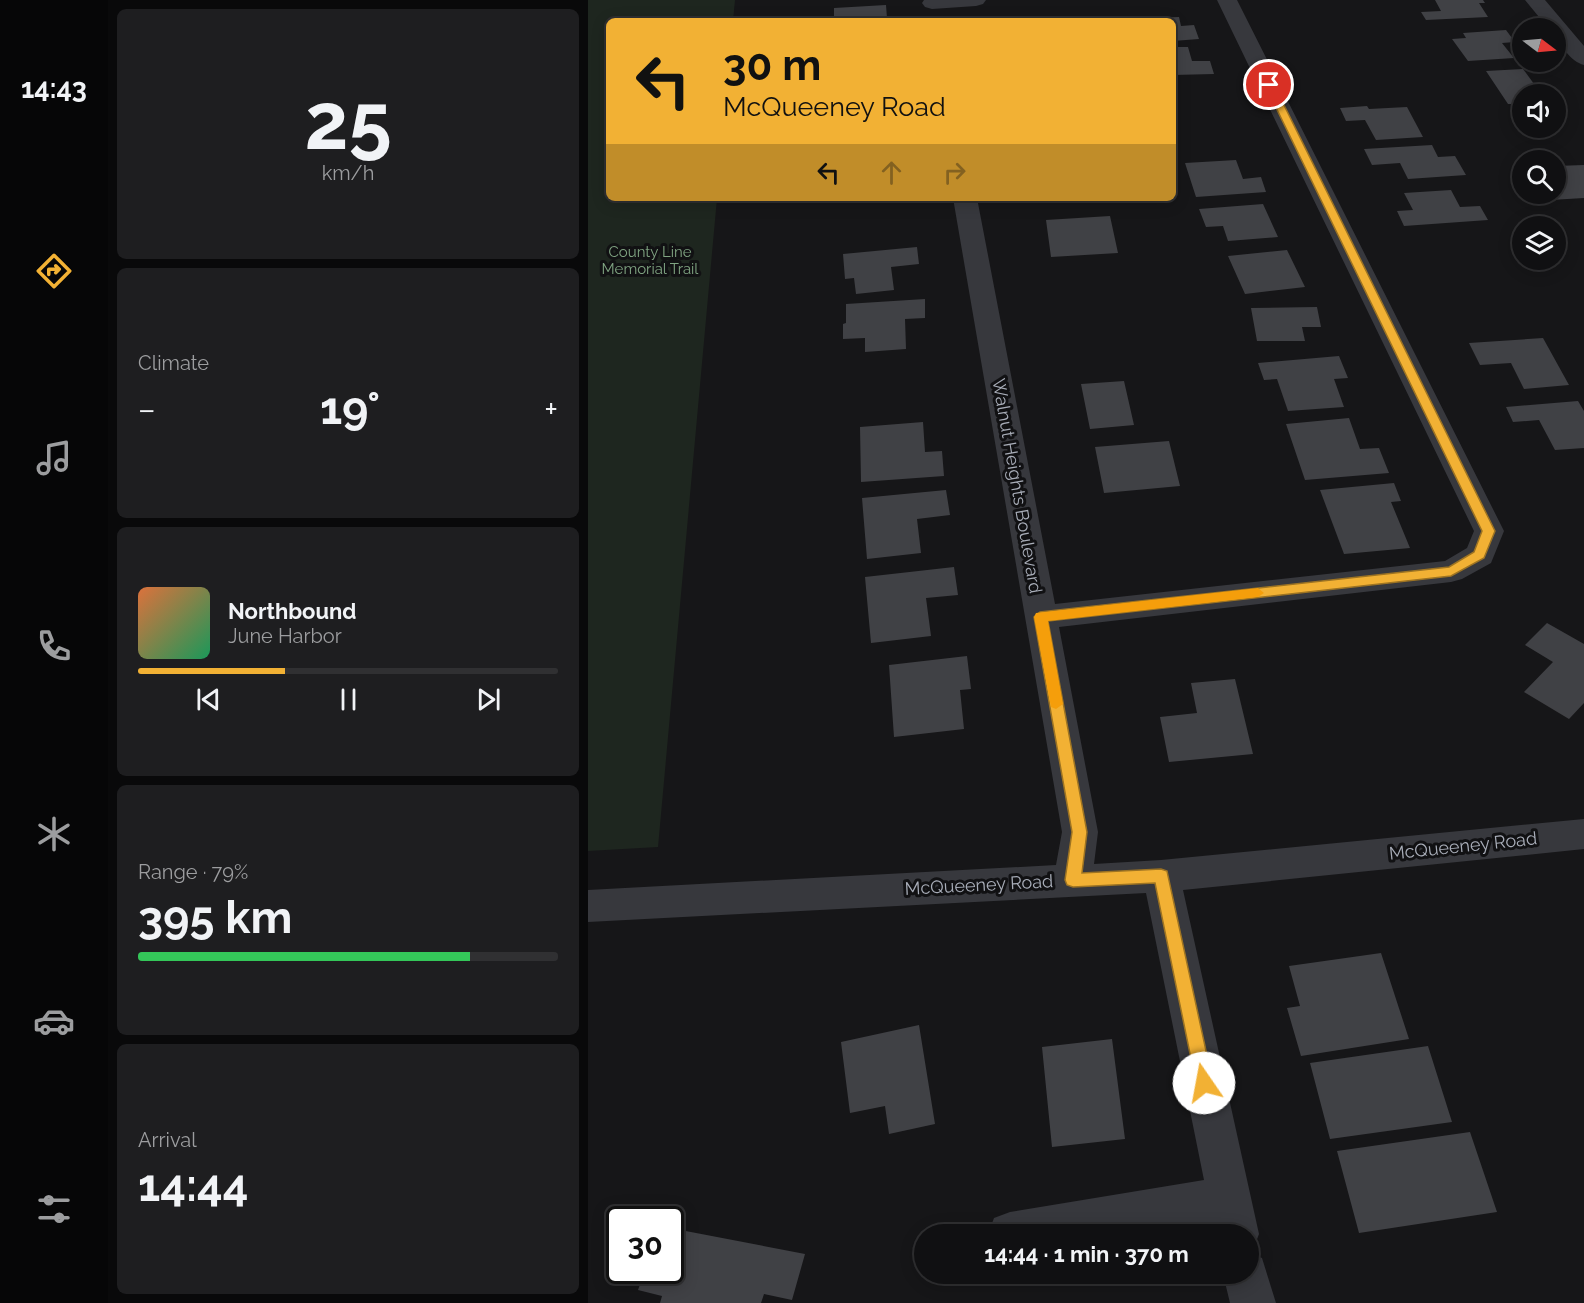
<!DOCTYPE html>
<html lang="en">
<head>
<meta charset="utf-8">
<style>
	body { margin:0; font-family:Raleway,sans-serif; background:#1e1e20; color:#f1f3f6; height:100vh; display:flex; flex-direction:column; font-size:22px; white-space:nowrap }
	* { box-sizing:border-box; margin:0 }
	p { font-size:20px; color:#9c9d9f }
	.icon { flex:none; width:33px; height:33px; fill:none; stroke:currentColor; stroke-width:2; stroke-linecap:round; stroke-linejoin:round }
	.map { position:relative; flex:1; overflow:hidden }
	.drawer { display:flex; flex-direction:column; gap:9px; padding:9px; background:#09090a; width:480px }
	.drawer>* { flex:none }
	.banner { position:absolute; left:18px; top:18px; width:570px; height:183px; border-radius:9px; box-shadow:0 3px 15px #0003,0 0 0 2px #303032; background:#f2b134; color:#111; overflow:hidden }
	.needle { width:39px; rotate:106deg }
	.tools { position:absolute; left:924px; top:18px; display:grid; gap:12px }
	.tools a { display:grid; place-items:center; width:54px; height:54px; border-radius:50%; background:#101012; box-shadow:0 3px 15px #0003,0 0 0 2px #303032; font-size:30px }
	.speed { position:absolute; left:18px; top:1206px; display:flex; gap:12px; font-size:30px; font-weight:700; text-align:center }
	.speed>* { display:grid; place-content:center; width:78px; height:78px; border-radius:50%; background:#101012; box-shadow:0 3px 15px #0003,0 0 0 2px #303032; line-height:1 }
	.speed .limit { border:3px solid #111; border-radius:9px; background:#fff; color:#111 }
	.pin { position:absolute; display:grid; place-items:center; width:51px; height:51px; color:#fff; margin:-26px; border:3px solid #fff; border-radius:50%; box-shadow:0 2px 6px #0007 }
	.me { position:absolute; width:66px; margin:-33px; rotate:348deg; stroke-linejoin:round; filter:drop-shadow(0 0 4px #0008) }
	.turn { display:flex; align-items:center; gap:21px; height:126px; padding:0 18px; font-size:27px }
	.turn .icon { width:78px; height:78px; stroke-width:2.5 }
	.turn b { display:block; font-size:42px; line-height:51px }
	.lanes { display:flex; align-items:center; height:57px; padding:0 18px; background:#0003; justify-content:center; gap:30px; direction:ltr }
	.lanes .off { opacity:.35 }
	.big { font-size:45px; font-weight:700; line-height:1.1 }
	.drawer .card { flex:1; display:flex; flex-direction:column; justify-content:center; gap:9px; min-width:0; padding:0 21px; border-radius:9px; background:#1e1e20 }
	.drawer .dial { align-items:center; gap:0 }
	.dial b { font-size:78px; line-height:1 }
	.song { display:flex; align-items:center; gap:18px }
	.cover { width:72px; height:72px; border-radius:9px; background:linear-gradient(135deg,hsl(20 70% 55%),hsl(150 70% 35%)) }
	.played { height:6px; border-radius:3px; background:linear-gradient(90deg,#f2b134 35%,#303032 35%) }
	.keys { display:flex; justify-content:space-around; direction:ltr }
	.heat { display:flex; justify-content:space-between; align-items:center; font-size:33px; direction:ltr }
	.charge { height:9px; border-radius:4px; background:linear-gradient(90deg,#34c759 79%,#303032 0) }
	.trip { position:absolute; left:326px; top:1224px; width:345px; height:60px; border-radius:30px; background:#101012; box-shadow:0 3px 15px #0003,0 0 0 2px #303032; font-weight:700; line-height:60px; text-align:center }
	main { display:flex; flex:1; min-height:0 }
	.tabs { display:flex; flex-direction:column; width:108px; justify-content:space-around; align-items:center; background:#060607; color:#9c9d9f }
	.tabs .icon { width:42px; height:42px }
	.tabs .active { color:#f2b134 }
	.tabs b { font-size:27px; color:#f1f3f6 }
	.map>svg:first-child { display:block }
	.green { fill:#1e261f }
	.building { fill:#404145 }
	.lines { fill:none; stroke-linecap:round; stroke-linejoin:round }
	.street { fill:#37383d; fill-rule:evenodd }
	.route { fill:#f2b134; stroke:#9d7322; stroke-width:1.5 }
	.slow { fill:#f59e0b }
	.labels { text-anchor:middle; stroke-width:6; stroke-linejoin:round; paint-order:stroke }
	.far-park-label { font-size:15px; fill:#7fa381; stroke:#111113 }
	.street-label { font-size:18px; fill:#a8adb8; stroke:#111113 }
</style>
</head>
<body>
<main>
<nav class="tabs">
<b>14:43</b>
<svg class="icon active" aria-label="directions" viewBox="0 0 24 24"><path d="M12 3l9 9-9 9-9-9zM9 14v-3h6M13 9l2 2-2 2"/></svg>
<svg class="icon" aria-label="music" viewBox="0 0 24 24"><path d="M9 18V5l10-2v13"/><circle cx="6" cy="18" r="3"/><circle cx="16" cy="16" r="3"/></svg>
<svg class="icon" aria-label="phone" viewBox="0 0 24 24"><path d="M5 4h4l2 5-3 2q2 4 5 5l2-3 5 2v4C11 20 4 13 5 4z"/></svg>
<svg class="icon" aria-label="climate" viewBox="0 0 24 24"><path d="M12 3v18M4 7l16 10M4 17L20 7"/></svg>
<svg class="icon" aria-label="car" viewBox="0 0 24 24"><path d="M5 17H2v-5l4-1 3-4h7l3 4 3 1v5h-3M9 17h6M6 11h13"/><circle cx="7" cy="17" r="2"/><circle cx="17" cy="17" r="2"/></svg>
<svg class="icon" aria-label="filters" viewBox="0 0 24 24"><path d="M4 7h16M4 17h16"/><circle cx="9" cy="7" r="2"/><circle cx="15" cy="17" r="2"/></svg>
</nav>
<section class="drawer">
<div class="card dial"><b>25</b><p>km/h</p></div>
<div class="card"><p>Climate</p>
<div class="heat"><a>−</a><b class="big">19°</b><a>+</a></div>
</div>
<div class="card">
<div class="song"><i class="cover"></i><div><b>Northbound</b><p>June Harbor</p></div></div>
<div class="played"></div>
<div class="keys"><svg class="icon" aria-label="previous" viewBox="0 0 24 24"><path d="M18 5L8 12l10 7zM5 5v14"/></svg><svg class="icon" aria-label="pause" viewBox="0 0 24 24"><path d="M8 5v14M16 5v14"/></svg><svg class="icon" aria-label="next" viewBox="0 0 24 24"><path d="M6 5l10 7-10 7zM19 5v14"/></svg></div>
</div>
<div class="card"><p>Range · 79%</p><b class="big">395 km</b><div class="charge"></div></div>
<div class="card"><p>Arrival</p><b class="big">14:44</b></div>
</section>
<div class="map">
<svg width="996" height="1303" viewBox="0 0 996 1303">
	<rect width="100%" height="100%" fill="#161618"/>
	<path class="green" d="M0,0H147L145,21H21V198H129L70,847L0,851Z"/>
	<path class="building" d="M847,0H895L897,3H891L900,17L838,20L833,12L853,11Z
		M298,5L299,18L281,19V21H246V8Z
		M591,17L593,26L606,25L611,39L585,41V21H565L564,18Z
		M918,30L927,42L914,43L926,58L880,61L864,39L878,38L875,33Z
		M585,47H600L604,61H622L626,74L585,75Z
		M935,69L949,88L964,87L974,101H968V94H934V104H920L898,71Z
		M779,106L781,109L819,107L835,137L788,140L777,120L758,121L752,108Z
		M844,145L850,157L867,156L878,175L820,179L812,163L784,165L776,149Z
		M648,160L655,179L673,177L678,192L608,197L597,163Z
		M996,165V198L946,201L942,194H968V166Z
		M863,190L872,207L892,206L900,220L816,226L809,211L825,210L816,193Z
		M675,204L690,237L640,241L635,226L618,227L611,209Z
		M522,216L530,253L463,257L458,220Z
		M329,247L331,264L303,267L306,290L268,294L266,278L257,279L255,254Z
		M699,250L717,287L657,294L640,256Z
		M337,299V318L317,319L318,349L277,352V338L255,339V324L258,323V304Z
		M729,307L733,327H714L717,341H669L663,308Z
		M955,338L981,385L936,389L923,363L892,365L881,343Z
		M751,356L760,378L746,379L756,407L700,411L689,379L676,380L670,363Z
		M536,381L546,425L502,429L493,384Z
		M990,401L996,411V448L967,450L951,420L925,422L918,407Z
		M761,418L772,449L791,448L801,473L717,480L698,424Z
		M335,422L337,452L354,451L356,476L273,482L272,427Z
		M581,441L592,486L516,493L507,447Z
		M806,483L813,501L803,502L822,548L756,554L732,490Z
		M358,490L362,515L329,519L333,553L279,559L274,498Z
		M366,567L370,595L338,598L343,636L283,643L277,577Z
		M959,623L996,644V703L981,719L936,692L965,662L937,645Z
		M379,656L383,689L372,690L376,729L306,737L301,665Z
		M647,679L665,754L581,762L572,717L609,713L603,683Z
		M793,953L821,1039L713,1056L699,1008L712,1006L701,966Z
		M331,1025L347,1124L301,1134L297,1106L262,1113L253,1042Z
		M524,1039L537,1139L464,1147L454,1047Z
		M840,1046L864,1122L742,1139L722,1063Z
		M882,1132L909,1212L771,1233L749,1151Z
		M82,1228L217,1254L204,1300L176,1294L173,1303H72L74,1296L50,1290L57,1270H82Z"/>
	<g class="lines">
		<path class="street" d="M336,0H398L395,4L388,6L344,9L337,7L334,3Z
			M629,0H649L916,531L903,563L874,579L863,582L471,627L510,832L506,864L573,860L996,819V849L595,890L671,1234L665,1250L660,1252V1234H627L624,1223L554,1234H400L406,1218L422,1212L616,1180L558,893L0,922V890L468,865L474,832L365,198H389L467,604L857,561L879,548L886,531Z
			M937,0H957L996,46V65C983,62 968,42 968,28H960Z
			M660,1252L674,1258L688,1303H642L635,1274H660Z"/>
	</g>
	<path class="route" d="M678,83L686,85L907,531L896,558L863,576L460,621L499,832L494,873L573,869L579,871L625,1083L623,1088L616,1091L610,1088L608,1083L567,883L485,887L479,885L477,880L484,832L446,617L452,612L861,567L886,552L894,531L677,85Z"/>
	<path class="slow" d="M670,588L676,593L670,597L460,621L475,704L468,709L463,707L446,617L448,613Z"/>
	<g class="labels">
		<g class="far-park-label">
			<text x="62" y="257">County Line<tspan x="62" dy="17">Memorial Trail</tspan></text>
		</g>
		<g class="street-label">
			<text transform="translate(429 486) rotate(80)" y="6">Walnut Heights Boulevard</text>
			<text transform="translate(875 846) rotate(-6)" y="6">McQueeney Road</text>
			<text transform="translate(391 885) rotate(-3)" y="6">McQueeney Road</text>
		</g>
	</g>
</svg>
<div class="tools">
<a><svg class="needle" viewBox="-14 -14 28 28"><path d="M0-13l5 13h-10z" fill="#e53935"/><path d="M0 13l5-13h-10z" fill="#9c9d9f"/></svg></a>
<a><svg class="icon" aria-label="sound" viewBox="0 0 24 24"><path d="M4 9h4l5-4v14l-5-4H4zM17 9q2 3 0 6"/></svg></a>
<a><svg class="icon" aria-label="search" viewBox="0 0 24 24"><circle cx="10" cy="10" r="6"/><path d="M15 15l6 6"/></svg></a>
<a><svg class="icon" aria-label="layers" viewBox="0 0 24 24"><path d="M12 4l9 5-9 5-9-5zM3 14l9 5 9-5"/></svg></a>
</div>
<div class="speed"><div class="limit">30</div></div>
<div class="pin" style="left:681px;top:85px;background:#d93025"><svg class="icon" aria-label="arrive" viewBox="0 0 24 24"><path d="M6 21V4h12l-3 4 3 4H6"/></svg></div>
<svg class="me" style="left:616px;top:1083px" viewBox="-20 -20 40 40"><circle r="19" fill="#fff"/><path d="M0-13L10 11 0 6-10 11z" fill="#f2b134"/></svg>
<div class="trip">14:44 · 1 min · 370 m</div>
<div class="banner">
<div class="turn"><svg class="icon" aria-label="left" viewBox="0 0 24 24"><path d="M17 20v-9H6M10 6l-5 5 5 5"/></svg><div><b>30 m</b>McQueeney Road</div></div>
<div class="lanes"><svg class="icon" aria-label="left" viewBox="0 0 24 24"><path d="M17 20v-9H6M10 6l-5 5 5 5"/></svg><svg class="icon off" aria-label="ahead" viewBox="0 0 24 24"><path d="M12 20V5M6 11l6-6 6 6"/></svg><svg class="icon off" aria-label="right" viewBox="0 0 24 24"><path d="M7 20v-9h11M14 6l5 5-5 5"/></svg></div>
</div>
</div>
</main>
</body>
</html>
